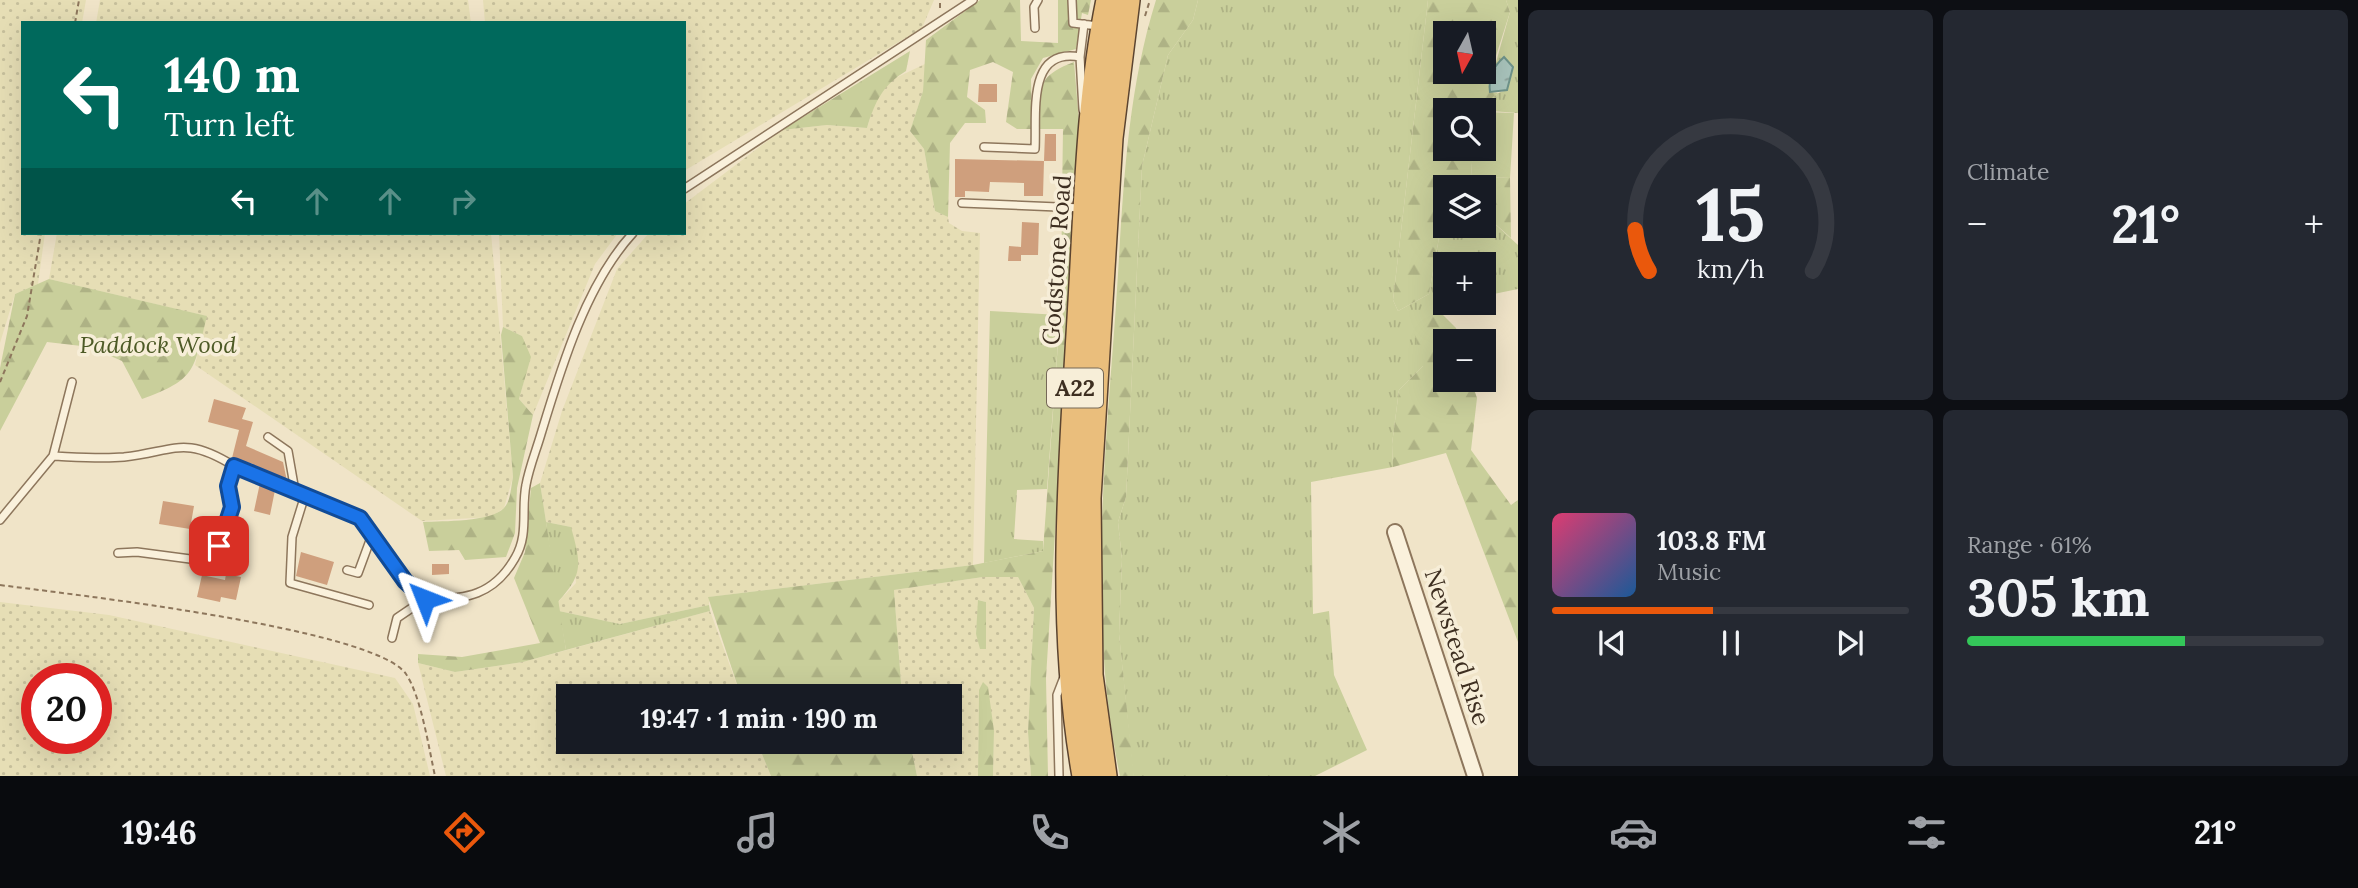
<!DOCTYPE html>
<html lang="en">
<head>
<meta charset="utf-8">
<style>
	body { margin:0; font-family:Lora,serif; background:#242831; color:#f1f3f6; height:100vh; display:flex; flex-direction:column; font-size:26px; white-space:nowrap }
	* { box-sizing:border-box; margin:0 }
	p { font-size:23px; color:#9ea1a6 }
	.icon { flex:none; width:38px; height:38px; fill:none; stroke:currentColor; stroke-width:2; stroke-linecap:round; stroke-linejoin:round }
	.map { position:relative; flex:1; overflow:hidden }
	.drawer { display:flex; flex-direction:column; gap:10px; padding:10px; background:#0d0f14; width:840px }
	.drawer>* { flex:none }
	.hud { position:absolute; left:21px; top:21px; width:665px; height:214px; border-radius:0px; box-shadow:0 7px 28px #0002; background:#00695c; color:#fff; overflow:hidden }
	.needle { width:46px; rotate:188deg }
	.controls { position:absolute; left:1433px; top:21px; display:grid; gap:14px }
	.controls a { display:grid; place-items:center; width:63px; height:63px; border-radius:0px; background:#171b24; box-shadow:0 7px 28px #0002; font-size:35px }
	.speed { position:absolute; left:21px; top:663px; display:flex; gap:14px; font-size:35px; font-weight:700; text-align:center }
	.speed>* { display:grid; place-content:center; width:91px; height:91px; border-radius:50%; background:#171b24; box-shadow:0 7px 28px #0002; line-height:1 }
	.speed .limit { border:10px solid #d22; background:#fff; color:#111 }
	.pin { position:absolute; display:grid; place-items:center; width:60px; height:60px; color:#fff; margin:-30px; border-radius:14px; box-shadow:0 4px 10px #0006 }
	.me { position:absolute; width:77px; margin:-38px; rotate:315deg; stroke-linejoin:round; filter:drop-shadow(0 0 5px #0008) }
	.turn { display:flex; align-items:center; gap:24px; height:147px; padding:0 28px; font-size:32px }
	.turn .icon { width:91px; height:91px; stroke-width:2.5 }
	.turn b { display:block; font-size:49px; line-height:60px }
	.lanes { display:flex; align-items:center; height:66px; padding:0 28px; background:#0003; justify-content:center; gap:35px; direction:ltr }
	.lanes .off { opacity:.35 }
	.big { font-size:52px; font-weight:800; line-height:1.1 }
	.drawer .widget { flex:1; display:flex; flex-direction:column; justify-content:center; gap:10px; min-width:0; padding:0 24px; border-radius:10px; background:#242831 }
	.drawer .dial { align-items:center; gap:0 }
	.dial svg { height:182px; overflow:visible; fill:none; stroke:#363941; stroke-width:7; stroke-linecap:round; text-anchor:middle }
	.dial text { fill:#f1f3f6; stroke:none }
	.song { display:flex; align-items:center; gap:21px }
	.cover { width:84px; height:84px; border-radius:10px; background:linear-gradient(135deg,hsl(340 70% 55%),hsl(210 70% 35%)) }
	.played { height:7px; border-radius:4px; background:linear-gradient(90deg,#ea580c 45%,#363941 45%) }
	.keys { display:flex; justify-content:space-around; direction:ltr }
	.heat { display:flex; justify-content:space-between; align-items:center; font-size:38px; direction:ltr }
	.charge { height:10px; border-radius:5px; background:linear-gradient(90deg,#34c759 61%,#363941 0) }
	.drawer .tiles { flex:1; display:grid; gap:10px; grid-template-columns:repeat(2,1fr) }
	.trip { position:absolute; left:556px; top:684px; width:406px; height:70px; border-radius:0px; background:#171b24; box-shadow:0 7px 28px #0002; font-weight:800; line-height:70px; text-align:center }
	.tab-bar { display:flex; height:112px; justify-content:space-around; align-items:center; background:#090b0e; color:#9ea1a6 }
	.tab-bar .icon { width:49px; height:49px }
	.tab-bar .current { color:#ea580c }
	.tab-bar b { font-size:32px; color:#f1f3f6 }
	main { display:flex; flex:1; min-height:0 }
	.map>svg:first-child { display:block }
	.farmland { fill:url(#farmland-dots); fill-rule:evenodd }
	.grass { fill:url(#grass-tufts) }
	.forest { fill:url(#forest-firs); fill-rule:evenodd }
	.pitch { fill:#c9cf9b }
	.water { fill:url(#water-ripples); stroke:#6f938a; stroke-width:2 }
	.building { fill:#cf9f7d }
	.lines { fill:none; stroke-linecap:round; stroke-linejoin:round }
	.service-casing { stroke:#8d765c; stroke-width:10 }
	.minor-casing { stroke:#8d765c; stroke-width:18 }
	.trunk-casing { stroke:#5b4430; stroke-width:26 }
	.path { stroke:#8d765c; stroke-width:2; stroke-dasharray:5 3.5; stroke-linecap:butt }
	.service { stroke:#faf1dc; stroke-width:7 }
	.minor { stroke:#faf1dc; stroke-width:14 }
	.trunk { stroke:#eabe7c; stroke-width:23 }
	.route-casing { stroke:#114b97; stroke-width:18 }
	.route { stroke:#1a73e8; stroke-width:12 }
	.labels { text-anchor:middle; stroke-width:7; stroke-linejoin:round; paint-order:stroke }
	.shield { fill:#f7eed8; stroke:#756857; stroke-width:2 }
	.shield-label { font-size:23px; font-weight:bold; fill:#3d2e20 }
	.street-label { font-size:24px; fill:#3d2e20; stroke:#f7eed8 }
	.park-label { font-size:24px; font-style:italic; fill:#4d5a26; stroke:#f7eed8 }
</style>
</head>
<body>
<main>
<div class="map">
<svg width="1518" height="776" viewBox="0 0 1518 776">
	<defs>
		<pattern id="farmland-dots" width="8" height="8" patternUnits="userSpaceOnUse" patternTransform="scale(1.75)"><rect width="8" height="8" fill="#e6deb5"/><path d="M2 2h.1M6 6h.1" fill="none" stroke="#c6bf9b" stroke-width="1.8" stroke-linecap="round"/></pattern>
		<pattern id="grass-tufts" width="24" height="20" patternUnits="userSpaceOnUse" patternTransform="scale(1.75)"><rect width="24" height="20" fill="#c9cf9b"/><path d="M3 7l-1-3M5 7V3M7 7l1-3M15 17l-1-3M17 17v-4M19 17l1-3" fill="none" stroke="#aeb285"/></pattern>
		<pattern id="forest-firs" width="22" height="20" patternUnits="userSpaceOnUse" patternTransform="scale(1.75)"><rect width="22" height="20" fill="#c9cf9b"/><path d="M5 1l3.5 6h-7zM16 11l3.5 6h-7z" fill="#aeb285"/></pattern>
		<pattern id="water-ripples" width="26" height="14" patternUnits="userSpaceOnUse" patternTransform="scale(1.75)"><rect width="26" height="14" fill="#a9c4bc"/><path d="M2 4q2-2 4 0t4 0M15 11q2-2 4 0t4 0" fill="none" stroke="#8ba098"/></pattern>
	</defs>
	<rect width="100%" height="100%" fill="#f0e4c8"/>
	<path class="farmland" d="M0,0H86L82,23H23V233H45L38,284L15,294L0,343Z
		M100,0H468L471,23H96Z
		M483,0H934L922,28L684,171V23H485Z
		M925,64L923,91L910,131L924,149L935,211L948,217L949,223L962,231L980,233L973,565L709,597V605L620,624L559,611L557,603L576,583L571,527L546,522L540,483L562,411L617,269L649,233H684V204L782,130L827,125L867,128L874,104L887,82Z
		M57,233H491L513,477L504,508L491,517L422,521L195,365L206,316L49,279Z
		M499,233H618L595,264L533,415L519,399L524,381L522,336L503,327Z
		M983,577H1018L1034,608L1028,732L1031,776H993L994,731L979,690L978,776H917L910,742H950V696H902L894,590ZM979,600L986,602V649L976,634Z
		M0,602L109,615L395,678L413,704L430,776H0ZM96,679V738H37V679Z
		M710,611L741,696H569V742H757L771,776H446L418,663L455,672L523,662Z"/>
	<path class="grass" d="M1198,0H1428L1393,300L1398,311L1429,294L1440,232L1449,226H1484V214L1518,245V289L1484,296V264H1446V303H1455L1435,307L1423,366L1399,390L1392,444L1393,467L1311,482L1313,614L1329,611L1334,675L1367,750L1315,776H1134L1133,773L1119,634L1122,559L1118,522L1126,497L1142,166L1168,55L1193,20Z
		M1506,0H1518V113L1478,110L1498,93L1507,90L1504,57L1495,66L1510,12Z
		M990,311L1060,315L1047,489L1017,490L1014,539L1043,541V551L984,563Z
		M546,522L571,527C581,564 584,574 557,603Z
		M709,605L710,611L566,650L559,611L620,624Z"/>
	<path class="forest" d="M980,0H1020L1021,41L1058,43V0H1091L1088,15L1082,13L1076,49L1043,58L1031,79L1032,129H1017L1006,122L1013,72L993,62L970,70L967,97L985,110L986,123H965L950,143L948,217L935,211L924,149L910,131L923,91L926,40Z
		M1156,0H1198L1193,20L1168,55L1142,166L1126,497L1118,522L1122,559L1119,634L1134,776H1120C1087,622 1105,460 1116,305C1123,202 1125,99 1156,0Z
		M1428,0H1506L1510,12L1488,81L1490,92L1498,93L1478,110H1446V149H1473L1471,176L1510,178L1511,238L1484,214V187H1475L1471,177L1464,187H1446V226H1449L1440,232L1429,294L1398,311L1393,300ZM1446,33H1484V72H1446Z
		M910,51L906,71C883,85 875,101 867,128L827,125L782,130Z
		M1074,62L1080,134L1078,184L1062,197L1063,129H1040C1041,91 1033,77 1074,62Z
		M1062,217L1074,227L1046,678L1048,776H1031L1028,732L1034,608L1018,577H983L894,590L902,696H741L708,597L973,565L1043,551L1060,315Z
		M49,279L207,316C193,371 197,379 142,399L122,361L90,347L47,342L0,431V368L15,294Z
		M1435,307L1456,328L1460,341H1446V380H1471L1477,398L1471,450L1511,505L1518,500V642L1446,453L1393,467L1392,444L1399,390L1423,366L1413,328Z
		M503,327L522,336L531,357L519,399L533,415L517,488L515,533L506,557L465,560L459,550L429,551L423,522C443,521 491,522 504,508C511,501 511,486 513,477L501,335Z
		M540,483L566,650L523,662L455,672L418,663V654L462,657L540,643L514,578L525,552L531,488Z
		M978,600L986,602V649H980L976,634Z
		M983,682L988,687L994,731L993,776H978L979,690Z
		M757,742H910L917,776H771Z"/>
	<path class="pitch" d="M1484,112L1514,113L1510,178L1471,176L1473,149H1484Z"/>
	<path class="water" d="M1504,57L1513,67L1507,90L1490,92C1488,77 1493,67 1504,57Z"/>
	<path class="building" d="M979,84H997V102H978Z
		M1045,134H1056V161H1044Z
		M955,159L1044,161L1043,196H1024V183L990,182L989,192L965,191V197H955Z
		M1022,222L1039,223L1038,255H1021V261H1008L1009,246L1021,247Z
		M214,399L246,408L242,419L253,422L246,446L283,462L287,481L252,467L253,464L232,458L239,430L208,422Z
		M260,483L275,490L270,515L254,511Z
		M163,501L194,506L190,529L159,524Z
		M301,552L334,562L327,585L296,576Z
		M432,564H449V574L432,575Z
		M226,574L241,577L236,600L221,597L220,602L197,597L202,575L225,580Z"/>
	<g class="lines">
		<defs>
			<path id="service" d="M1072,0L1073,23L1098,26
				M1035,28L1034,7L1038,0
				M1083,110L1080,57L1084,24
				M984,147L1035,149C1037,115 1026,47 1080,57
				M684,189L973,0
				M962,203L1082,208
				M268,437L288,451L295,491
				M53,456L72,382
				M305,495L292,537L290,583L369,605
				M0,520L53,456C76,457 101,459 124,457C176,451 184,435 234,466L360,518L405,581L425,599C466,600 494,595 515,558C529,535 521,510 526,485C529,468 536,451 541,434C561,368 586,284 633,233
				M118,553L137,552L213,562L229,519L232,507L227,486L234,466
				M347,570L358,573L372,535
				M392,638L397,618L425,599
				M1059,776L1057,695L1064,677"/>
			<path id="minor" d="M1395,532L1475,776"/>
			<path id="trunk" d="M1084,776C1056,618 1071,460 1080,301C1086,201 1088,98 1108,0
				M1105,776L1091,675L1089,498L1111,138L1128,0"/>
		</defs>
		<use href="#service" class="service-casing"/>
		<use href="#minor" class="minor-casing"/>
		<use href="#trunk" class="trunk-casing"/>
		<path class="path" d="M940,8V0
			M1145,16L1150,0
			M75,23L79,0
			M0,382L27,316L41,233
			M0,585C67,594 374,628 406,674C421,696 429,749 435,776"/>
		<use href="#service" class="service"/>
		<use href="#minor" class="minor"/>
		<use href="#trunk" class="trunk"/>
	</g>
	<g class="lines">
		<defs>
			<path id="route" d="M219,546L232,507L228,486L234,466L360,518L405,581L425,599"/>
		</defs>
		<use href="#route" class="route-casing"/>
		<use href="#route" class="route"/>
	</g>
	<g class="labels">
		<rect class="shield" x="1047" y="368.5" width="56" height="39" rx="5"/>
		<g class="shield-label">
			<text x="1075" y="396">A22</text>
		</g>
		<g class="street-label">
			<text transform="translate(1057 260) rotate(-86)" y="8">Godstone Road</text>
			<text transform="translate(1457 647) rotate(72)" y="8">Newstead Rise</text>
		</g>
		<g class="park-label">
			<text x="158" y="353">Paddock Wood</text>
		</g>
	</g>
</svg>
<div class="controls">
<a><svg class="needle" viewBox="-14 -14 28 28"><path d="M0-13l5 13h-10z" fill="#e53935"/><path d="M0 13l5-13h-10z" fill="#9ea1a6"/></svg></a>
<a><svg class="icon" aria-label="search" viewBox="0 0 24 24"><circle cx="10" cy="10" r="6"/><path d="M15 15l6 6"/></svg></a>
<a><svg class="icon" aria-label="layers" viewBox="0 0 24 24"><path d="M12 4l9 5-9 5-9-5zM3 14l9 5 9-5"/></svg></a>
<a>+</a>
<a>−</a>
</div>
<div class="speed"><div class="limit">20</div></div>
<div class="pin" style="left:219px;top:546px;background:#d93025"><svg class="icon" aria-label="arrive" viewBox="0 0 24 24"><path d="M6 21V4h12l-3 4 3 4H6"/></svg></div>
<svg class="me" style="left:425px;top:599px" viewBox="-20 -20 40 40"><path d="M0-17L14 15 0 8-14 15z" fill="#1a73e8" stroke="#fff" stroke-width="4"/></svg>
<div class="trip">19:47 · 1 min · 190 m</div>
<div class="hud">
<div class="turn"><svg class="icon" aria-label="left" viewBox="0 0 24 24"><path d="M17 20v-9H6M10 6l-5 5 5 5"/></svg><div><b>140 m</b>Turn left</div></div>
<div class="lanes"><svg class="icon" aria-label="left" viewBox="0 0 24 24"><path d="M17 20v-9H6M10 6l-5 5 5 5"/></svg><svg class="icon off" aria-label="ahead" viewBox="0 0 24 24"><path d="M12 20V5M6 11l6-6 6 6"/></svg><svg class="icon off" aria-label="ahead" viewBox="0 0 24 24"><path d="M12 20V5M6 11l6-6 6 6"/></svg><svg class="icon off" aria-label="right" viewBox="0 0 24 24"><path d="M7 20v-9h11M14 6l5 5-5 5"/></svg></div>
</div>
</div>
<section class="drawer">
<div class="tiles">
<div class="widget dial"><svg viewBox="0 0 100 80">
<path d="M14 69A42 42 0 1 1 86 69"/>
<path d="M14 69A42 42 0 0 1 8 51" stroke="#ea580c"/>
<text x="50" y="56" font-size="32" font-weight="700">15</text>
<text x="50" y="72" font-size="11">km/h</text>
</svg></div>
<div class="widget"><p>Climate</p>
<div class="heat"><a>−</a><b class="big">21°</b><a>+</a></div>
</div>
<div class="widget">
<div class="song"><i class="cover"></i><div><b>103.8 FM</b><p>Music</p></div></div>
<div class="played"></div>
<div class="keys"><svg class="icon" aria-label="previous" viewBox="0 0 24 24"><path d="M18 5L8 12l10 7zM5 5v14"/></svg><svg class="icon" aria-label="pause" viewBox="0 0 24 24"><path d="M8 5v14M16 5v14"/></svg><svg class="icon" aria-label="next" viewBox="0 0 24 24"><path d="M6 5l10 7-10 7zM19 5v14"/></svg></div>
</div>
<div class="widget"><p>Range · 61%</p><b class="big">305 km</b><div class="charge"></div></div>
</div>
</section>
</main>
<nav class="tab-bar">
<b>19:46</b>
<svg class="icon current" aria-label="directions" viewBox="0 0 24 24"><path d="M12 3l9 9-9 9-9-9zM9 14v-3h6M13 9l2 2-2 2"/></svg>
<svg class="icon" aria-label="music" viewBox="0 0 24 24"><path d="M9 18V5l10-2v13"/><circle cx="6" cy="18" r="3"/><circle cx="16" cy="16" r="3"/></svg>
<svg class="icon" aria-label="phone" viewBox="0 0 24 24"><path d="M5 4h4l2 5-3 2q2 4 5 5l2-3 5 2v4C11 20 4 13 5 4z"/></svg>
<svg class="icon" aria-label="climate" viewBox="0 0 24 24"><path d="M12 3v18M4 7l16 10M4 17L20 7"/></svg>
<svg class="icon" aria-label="car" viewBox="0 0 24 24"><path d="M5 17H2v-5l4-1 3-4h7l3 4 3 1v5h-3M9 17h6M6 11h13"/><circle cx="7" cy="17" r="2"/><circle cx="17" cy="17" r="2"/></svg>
<svg class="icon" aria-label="filters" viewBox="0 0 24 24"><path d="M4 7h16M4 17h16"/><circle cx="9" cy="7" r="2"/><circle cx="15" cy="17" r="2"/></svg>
<b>21°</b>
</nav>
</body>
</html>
